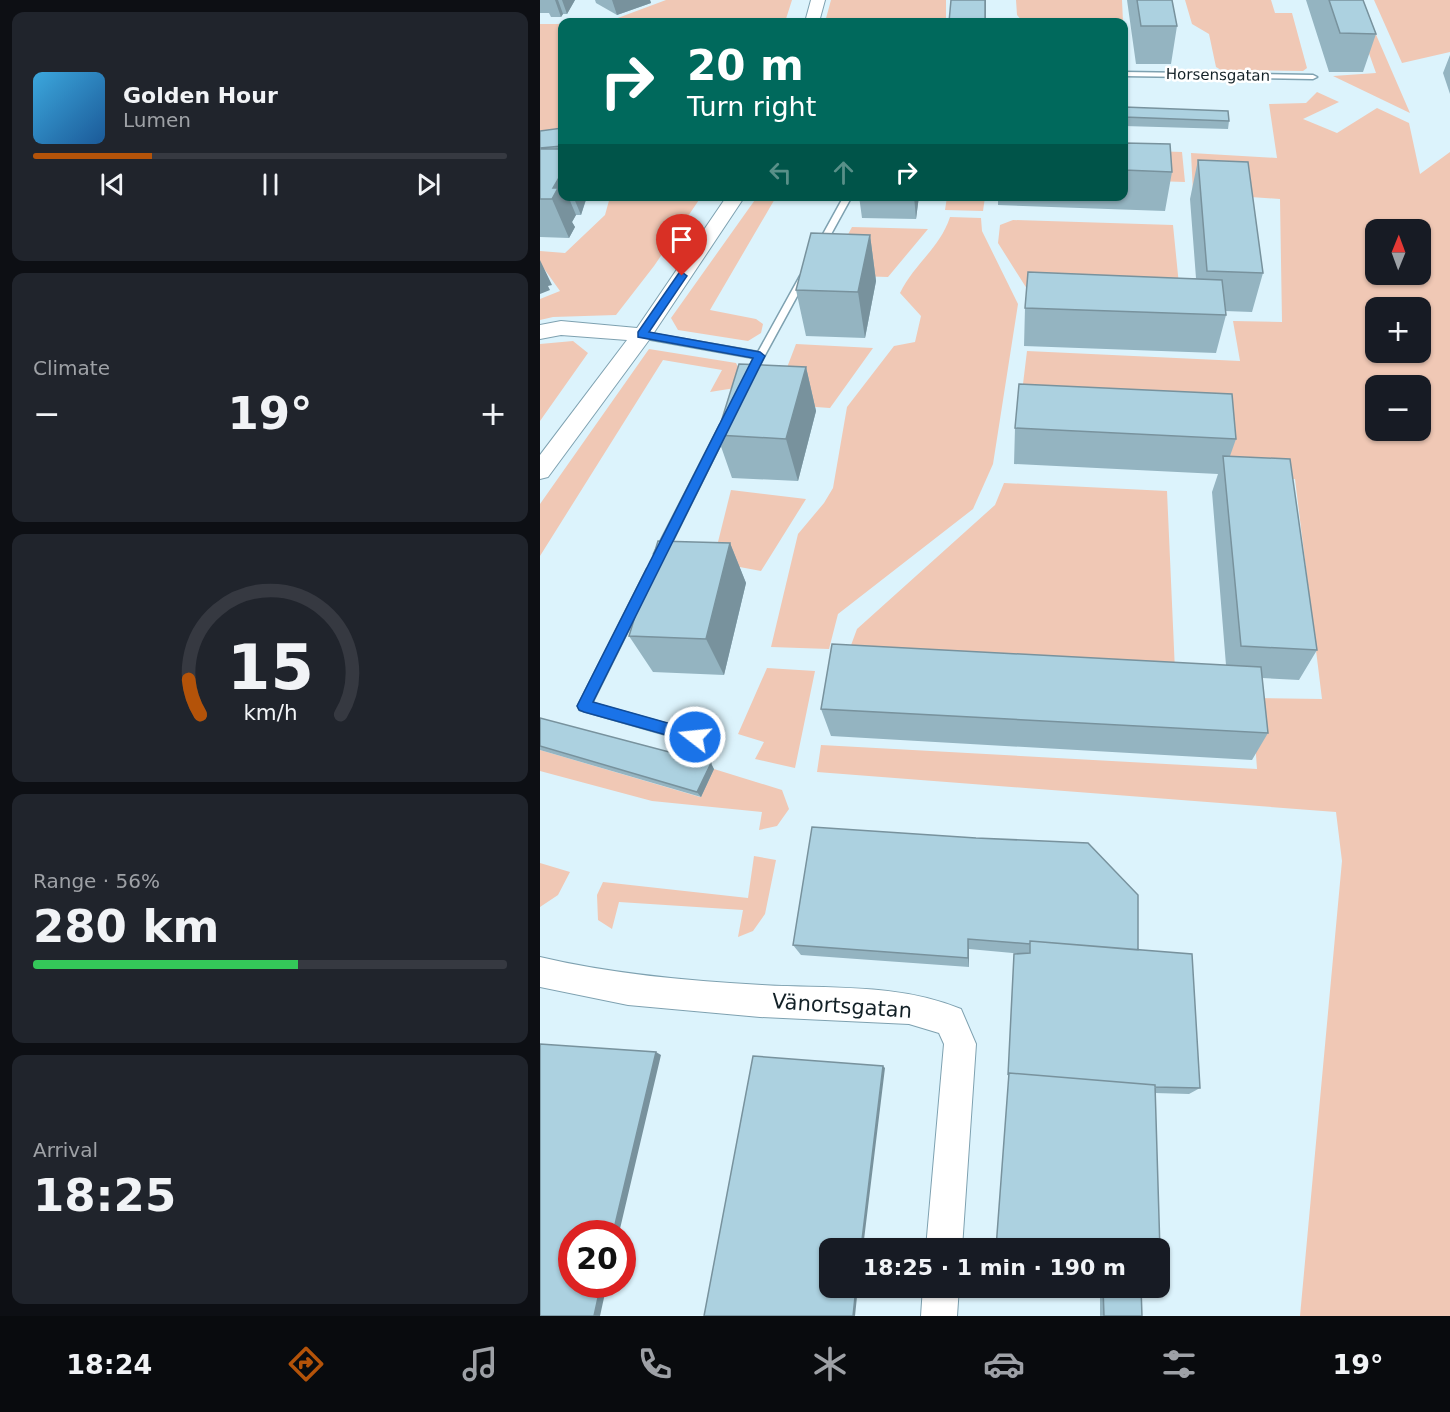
<!DOCTYPE html>
<html lang="en">
<head>
<meta charset="utf-8">
<style>
	body { margin:0; font-family:"DejaVu Sans",sans-serif; background:#20242c; color:#f1f3f6; height:100vh; display:flex; flex-direction:column; font-size:22px; white-space:nowrap }
	* { box-sizing:border-box; margin:0 }
	p { font-size:20px; color:#9ea1a6 }
	.icon { flex:none; width:33px; height:33px; fill:none; stroke:currentColor; stroke-width:2; stroke-linecap:round; stroke-linejoin:round }
	.map { position:relative; flex:1; overflow:hidden }
	.side { display:flex; flex-direction:column; gap:12px; padding:12px; background:#0d0f14; width:540px }
	.side>* { flex:none }
	.hud { position:absolute; left:18px; top:18px; width:570px; height:183px; border-radius:12px; box-shadow:0 2px 4px #0004; background:#00695c; color:#fff; overflow:hidden }
	.needle { width:39px; rotate:1deg }
	.controls { position:absolute; left:825px; top:219px; display:grid; gap:12px }
	.controls a { display:grid; place-items:center; width:66px; height:66px; border-radius:12px; background:#171b24; box-shadow:0 2px 4px #0004; font-size:30px }
	.speed { position:absolute; left:18px; top:1220px; display:flex; gap:12px; font-size:30px; font-weight:700; text-align:center }
	.speed>* { display:grid; place-content:center; width:78px; height:78px; border-radius:50%; background:#171b24; box-shadow:0 2px 4px #0004; line-height:1 }
	.speed .limit { border:9px solid #d22; background:#fff; color:#111 }
	.pin { position:absolute; display:grid; place-items:center; width:51px; height:51px; color:#fff; margin:-62px -26px; border-radius:50% 50% 50% 0; rotate:-45deg; box-shadow:0 0 6px #0007 }
	.pin .icon { rotate:45deg }
	.me { position:absolute; width:66px; margin:-33px; rotate:286deg; stroke-linejoin:round; filter:drop-shadow(0 0 4px #0008) }
	.turn { display:flex; align-items:center; gap:21px; height:126px; padding:0 30px; font-size:27px }
	.turn .icon { width:78px; height:78px; stroke-width:2.5 }
	.turn b { display:block; font-size:42px; line-height:51px }
	.lanes { display:flex; align-items:center; height:57px; padding:0 30px; background:#0003; justify-content:center; gap:30px; direction:ltr }
	.lanes .off { opacity:.35 }
	.big { font-size:45px; font-weight:700; line-height:1.1 }
	.side .card { flex:1; display:flex; flex-direction:column; justify-content:center; gap:9px; min-width:0; padding:0 21px; border-radius:12px; background:#20242c }
	.side .dial { align-items:center; gap:0 }
	.dial svg { height:156px; overflow:visible; fill:none; stroke:#363941; stroke-width:7; stroke-linecap:round; text-anchor:middle }
	.dial text { fill:#f1f3f6; stroke:none }
	.song { display:flex; align-items:center; gap:18px }
	.cover { width:72px; height:72px; border-radius:9px; background:linear-gradient(135deg,hsl(200 70% 55%),hsl(210 70% 35%)) }
	.played { height:6px; border-radius:3px; background:linear-gradient(90deg,#b45309 25%,#363941 25%) }
	.keys { display:flex; justify-content:space-around; direction:ltr }
	.heat { display:flex; justify-content:space-between; align-items:center; font-size:33px; direction:ltr }
	.charge { height:9px; border-radius:4px; background:linear-gradient(90deg,#34c759 56%,#363941 0) }
	.trip { position:absolute; left:279px; top:1238px; width:351px; height:60px; border-radius:12px; background:#171b24; box-shadow:0 2px 4px #0004; font-weight:700; line-height:60px; text-align:center }
	.menu { display:flex; height:96px; justify-content:space-around; align-items:center; background:#090b0e; color:#9ea1a6 }
	.menu .icon { width:42px; height:42px }
	.menu .selected { color:#b45309 }
	.menu b { font-size:27px; color:#f1f3f6 }
	main { display:flex; flex:1; min-height:0 }
	.map>svg:first-child { display:block }
	.green { fill:#f0c8b5; fill-rule:evenodd }
	.lines { fill:none; stroke-linecap:round; stroke-linejoin:round }
	.lane-casing { stroke:#7ea1b0; stroke-width:3 }
	.street-casing { stroke:#7ea1b0; stroke-width:2 }
	.lane { fill:#fff; fill-rule:evenodd }
	.street { fill:#fff; fill-rule:evenodd }
	.wall { fill:#94b4c1 }
	.shaded-wall { fill:#78929d }
	.building { fill:#acd1e0; stroke:#78929d; stroke-width:1.5 }
	.route { fill:#1a73e8; stroke:#114b97; stroke-width:1.5 }
	.labels { text-anchor:middle; stroke-width:5; stroke-linejoin:round; paint-order:stroke }
	.far-street-label { font-size:15px; fill:#132127; stroke:#fff }
	.near-street-label { font-size:21px; fill:#132127; stroke:#fff }
</style>
</head>
<body>
<main>
<section class="side">
<div class="card">
<div class="song"><i class="cover"></i><div><b>Golden Hour</b><p>Lumen</p></div></div>
<div class="played"></div>
<div class="keys"><svg class="icon" aria-label="previous" viewBox="0 0 24 24"><path d="M18 5L8 12l10 7zM5 5v14"/></svg><svg class="icon" aria-label="pause" viewBox="0 0 24 24"><path d="M8 5v14M16 5v14"/></svg><svg class="icon" aria-label="next" viewBox="0 0 24 24"><path d="M6 5l10 7-10 7zM19 5v14"/></svg></div>
</div>
<div class="card"><p>Climate</p>
<div class="heat"><a>−</a><b class="big">19°</b><a>+</a></div>
</div>
<div class="card dial"><svg viewBox="0 0 100 80">
<path d="M14 69A42 42 0 1 1 86 69"/>
<path d="M14 69A42 42 0 0 1 8 51" stroke="#b45309"/>
<text x="50" y="56" font-size="32" font-weight="700">15</text>
<text x="50" y="72" font-size="11">km/h</text>
</svg></div>
<div class="card"><p>Range · 56%</p><b class="big">280 km</b><div class="charge"></div></div>
<div class="card"><p>Arrival</p><b class="big">18:25</b></div>
</section>
<div class="map">
<svg width="910" height="1316" viewBox="0 0 910 1316">
	<rect width="100%" height="100%" fill="#dcf3fc"/>
	<path class="green" d="M126,0H252L245,22H67Z
		M291,0H406V22H285Z
		M476,0H582L583,22H483L477,15Z
		M645,0H731L735,13H752L767,68L763,71L681,70L676,67L669,34L652,24Z
		M810,0H821L870,113L793,76L836,73Z
		M834,0H910V52L862,63Z
		M0,24H22V132L0,133Z
		M777,92L799,102L763,119L797,133L837,108L869,123L880,174L910,152V1316H760L802,861L796,812L277,772L281,745L717,769L712,698L782,699L755,479L691,474L479,417L487,351L700,361L693,321L742,322L740,199L653,193L651,153L737,158L729,104L766,103ZM836,230H880V274H836ZM836,308H880V352H836ZM836,386H880V430H836Z
		M584,150L642,152L645,182L584,180Z
		M70,197H161L114,266L76,315L13,317L0,320V299L20,291L0,263V251L25,253L65,215Z
		M217,197H236L170,310L216,319L223,324L221,333L208,341L138,330L131,318Z
		M407,197H445L443,211L405,210Z
		M410,217L441,218L442,231L478,304L453,464L433,509L298,614L289,649L231,647L258,534L284,503L293,488L307,407L354,346L375,342L381,316L360,293C374,264 400,248 410,217Z
		M473,220L633,225L641,305L494,300L458,243L460,225Z
		M312,227L388,229L348,277L286,275Z
		M33,341L48,353L0,421V344Z
		M256,344L333,348L290,408L233,404Z
		M109,349L196,363L202,375L195,388L170,392L182,370L123,360L0,556V504Z
		M464,483L627,491L635,671L307,656L317,629L455,505Z
		M191,490L266,499L221,571L173,562Z
		M227,668L275,671L255,768L215,759L224,742L198,734Z
		M0,750L160,797L174,769L242,790L249,809L237,826L219,830L222,812L112,801L0,771Z
		M214,856L236,860L225,914L213,931L198,937L203,910L79,902L72,929L58,920L57,895L63,882L208,898Z
		M0,863L30,872L18,895L0,907Z"/>
	<g class="lines">
		<defs>
			<path id="lane" d="M584,72L773,75L777,77L773,79L584,76Z
				M304,196H312L284,247H278L277,245Z
				M264,273L268,276L212,379L209,380L204,377L214,358L102,338L97,335L102,332L218,352L260,276Z
				M185,421L190,425L126,554L124,557H116L114,554L180,425Z
				M111,567L117,572L52,703L159,733L161,737L159,741L155,743L44,711L40,710L38,706L107,569Z"/>
			<path id="street" d="M271,0H285L279,22H265Z
				M187,196H205L109,340L8,477L0,479V455L87,340L21,335L0,339V325L21,321L97,328Z
				M0,957C72,974 148,981 222,985C289,989 359,983 421,1009L436,1044L422,1248H386L404,1044L399,1033L369,1024L220,1017L88,1005L0,987Z
				M383,1287H419L417,1316H381Z"/>
		</defs>
		<use href="#lane" class="lane-casing"/>
		<use href="#street" class="street-casing"/>
		<use href="#lane" class="lane"/>
		<use href="#street" class="street"/>
	</g>
	<path class="wall" d="M0,0H35L27,14H23L21,17H11L9,13H0Z
		M55,0H110L111,3L77,15L56,3Z
		M587,0H632L637,26L631,64H596Z
		M766,0H823L836,34L823,72H789Z
		M910,55V94L903,73Z
		M584,107L689,121L688,129L584,126Z
		M22,128V196L47,197L41,215H36L32,222L35,227L29,238L0,237V131Z
		M584,143L632,172L625,211L458,205V196H584Z
		M658,160L723,273L712,312L685,311L686,315L676,353L484,346L485,308L656,278L650,199Z
		M319,196H379L376,219L322,218Z
		M330,235L336,281L325,338L266,336L256,290Z
		M266,367L276,411L258,481L192,478L177,435Z
		M475,428L696,439L690,456L777,650L759,680L722,678L728,733L712,760L291,736L281,709L686,665L672,492L678,474L474,464Z
		M190,543L206,583L184,675L113,672L89,636Z
		M0,718L174,769L161,797L0,750Z
		M272,827L598,950L660,1088L649,1094L615,1093L482,954L429,949V967L261,955L253,945Z
		M560,1287H601L602,1316H560Z"/>
	<path class="shaded-wall" d="M15,0H18L23,14L21,17Z
		M22,0H35L27,14Z
		M72,0H110L111,3L77,15Z
		M445,0H446V22H445Z
		M20,176L22,183V196H28L36,215L32,222L35,227L29,238L12,199L13,188Z
		M33,196H47L41,215Z
		M374,196H379L376,219Z
		M330,235L336,281L325,338L318,292Z
		M0,260L12,285L8,286L10,290L0,294Z
		M266,367L276,411L258,481L246,439Z
		M190,543L206,583L184,675L166,639Z
		M171,763L174,769L161,797L157,792Z
		M428,939L429,949V967L428,958Z
		M116,1052L121,1055L79,1233H73Z
		M343,1066L345,1068L323,1248H321Z
		M61,1284H67L60,1316H54Z
		M316,1287H318L315,1316H313Z"/>
	<path class="building" d="M411,0H445V22H409Z
		M597,0H632L637,26H601Z
		M789,0H823L836,34L800,33Z
		M584,107L688,111L689,121L584,117Z
		M22,128V146L0,148V131Z
		M584,143L630,144L632,172L584,170Z
		M0,149H22V176H20L13,188H18L12,199H0Z
		M658,160L708,162L723,273L667,271Z
		M271,233L330,235L318,292L256,290Z
		M488,272L682,280L686,315L485,308Z
		M199,364L266,367L246,439L177,435Z
		M479,384L692,394L696,439L475,428Z
		M683,456L750,459L777,650L701,646Z
		M118,541L190,543L166,639L89,636Z
		M292,644L721,667L728,733L281,709Z
		M0,718L171,763L157,792L0,746Z
		M272,827L436,838L548,843L598,895V950L490,941V944L428,939V958L253,945Z
		M490,941L652,954L660,1088L615,1087V1085L469,1073L468,1075L474,954L490,953Z
		M0,1044L116,1052L73,1233H32V1284H61L54,1316H0Z
		M213,1056L343,1066L321,1248H290V1287H316L313,1316H164Z
		M469,1073L615,1085L621,1284H620V1248H456Z
		M563,1287H601L602,1316H564Z"/>
	<path class="route" d="M142,272L147,276L109,332L220,352L225,356L53,702L160,732L162,737L160,741L155,743L44,712L39,710L37,706L213,358L98,337V332L139,273Z"/>
	<g class="labels">
		<g class="far-street-label">
			<text transform="translate(678 75) rotate(1)" y="5">Horsensgatan</text>
		</g>
		<g class="near-street-label">
			<text transform="translate(302 1006) rotate(4)" y="7">Vänortsgatan</text>
		</g>
	</g>
</svg>
<div class="controls">
<a><svg class="needle" viewBox="-14 -14 28 28"><path d="M0-13l5 13h-10z" fill="#e53935"/><path d="M0 13l5-13h-10z" fill="#9ea1a6"/></svg></a>
<a>+</a>
<a>−</a>
</div>
<div class="speed"><div class="limit">20</div></div>
<div class="pin" style="left:142px;top:276px;background:#d93025"><svg class="icon" aria-label="arrive" viewBox="0 0 24 24"><path d="M6 21V4h12l-3 4 3 4H6"/></svg></div>
<svg class="me" style="left:155px;top:737px" viewBox="-20 -20 40 40"><circle r="17" fill="#1a73e8" stroke="#fff" stroke-width="3"/><path d="M0-11L8 9 0 5-8 9z" fill="#fff"/></svg>
<div class="trip">18:25 · 1 min · 190 m</div>
<div class="hud">
<div class="turn"><svg class="icon" aria-label="right" viewBox="0 0 24 24"><path d="M7 20v-9h11M14 6l5 5-5 5"/></svg><div><b>20 m</b>Turn right</div></div>
<div class="lanes"><svg class="icon off" aria-label="left" viewBox="0 0 24 24"><path d="M17 20v-9H6M10 6l-5 5 5 5"/></svg><svg class="icon off" aria-label="ahead" viewBox="0 0 24 24"><path d="M12 20V5M6 11l6-6 6 6"/></svg><svg class="icon" aria-label="right" viewBox="0 0 24 24"><path d="M7 20v-9h11M14 6l5 5-5 5"/></svg></div>
</div>
</div>
</main>
<nav class="menu">
<b>18:24</b>
<svg class="icon selected" aria-label="directions" viewBox="0 0 24 24"><path d="M12 3l9 9-9 9-9-9zM9 14v-3h6M13 9l2 2-2 2"/></svg>
<svg class="icon" aria-label="music" viewBox="0 0 24 24"><path d="M9 18V5l10-2v13"/><circle cx="6" cy="18" r="3"/><circle cx="16" cy="16" r="3"/></svg>
<svg class="icon" aria-label="phone" viewBox="0 0 24 24"><path d="M5 4h4l2 5-3 2q2 4 5 5l2-3 5 2v4C11 20 4 13 5 4z"/></svg>
<svg class="icon" aria-label="climate" viewBox="0 0 24 24"><path d="M12 3v18M4 7l16 10M4 17L20 7"/></svg>
<svg class="icon" aria-label="car" viewBox="0 0 24 24"><path d="M5 17H2v-5l4-1 3-4h7l3 4 3 1v5h-3M9 17h6M6 11h13"/><circle cx="7" cy="17" r="2"/><circle cx="17" cy="17" r="2"/></svg>
<svg class="icon" aria-label="filters" viewBox="0 0 24 24"><path d="M4 7h16M4 17h16"/><circle cx="9" cy="7" r="2"/><circle cx="15" cy="17" r="2"/></svg>
<b>19°</b>
</nav>
</body>
</html>
